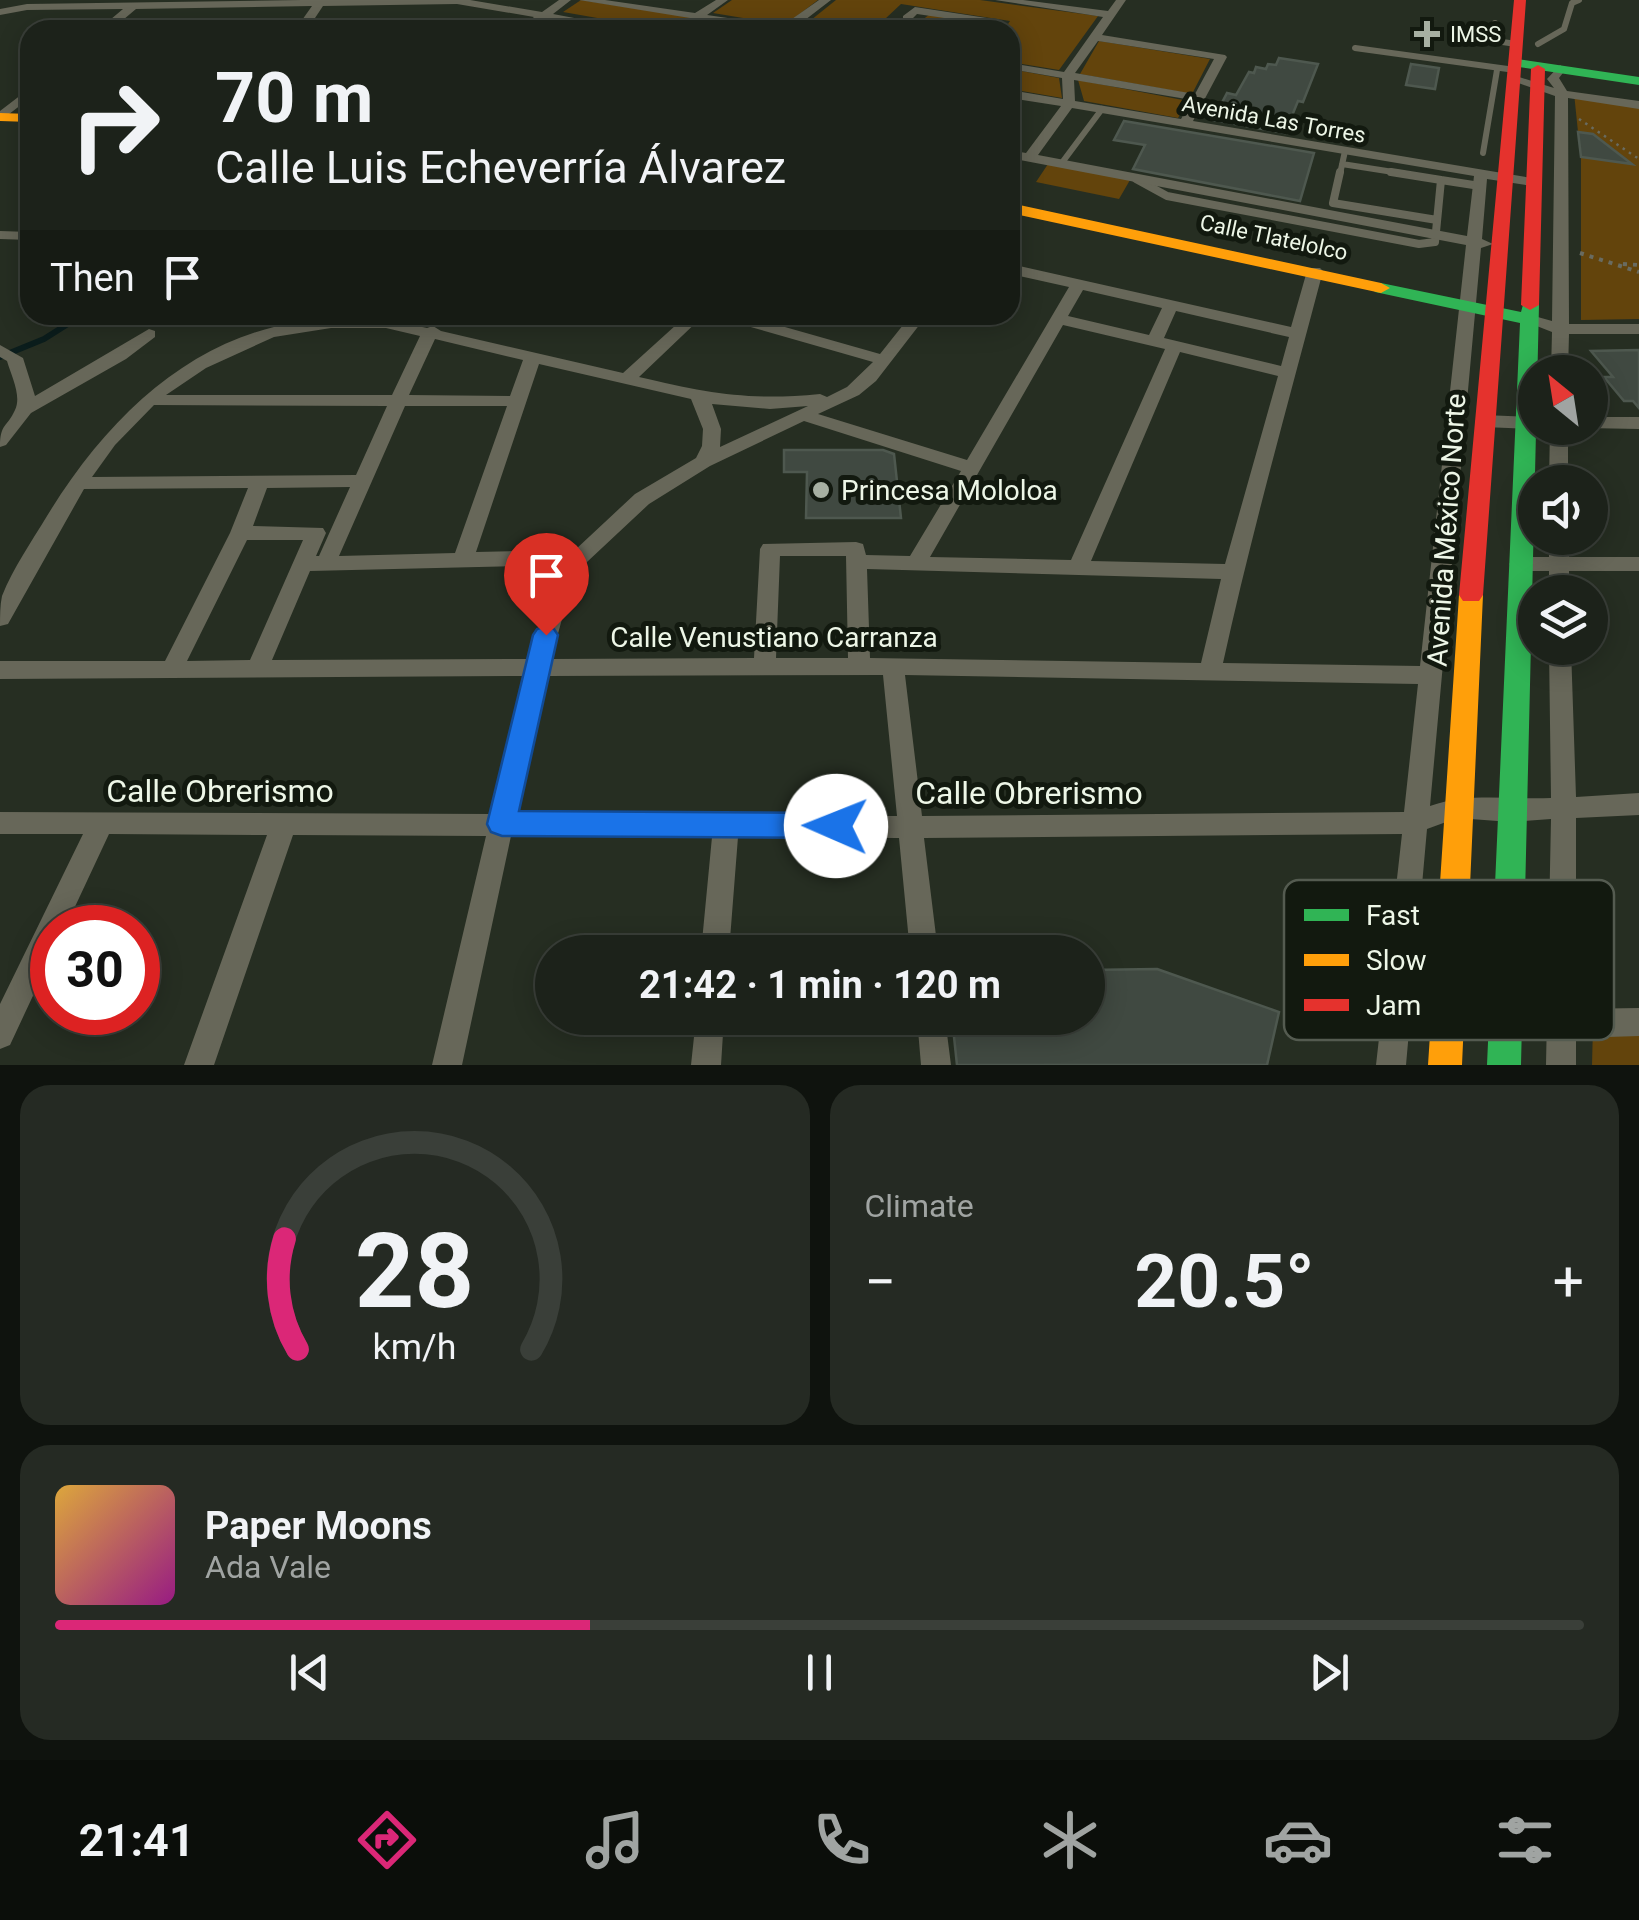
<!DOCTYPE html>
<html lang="en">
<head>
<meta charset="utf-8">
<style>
	body { margin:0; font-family:Roboto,sans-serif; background:#252a23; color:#f1f3f6; height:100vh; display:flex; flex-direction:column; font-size:38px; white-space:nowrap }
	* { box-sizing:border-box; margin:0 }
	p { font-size:32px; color:#a0a4a2 }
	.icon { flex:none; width:55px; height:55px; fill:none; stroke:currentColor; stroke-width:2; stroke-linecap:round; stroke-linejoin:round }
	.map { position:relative; height:1065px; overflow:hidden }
	.side { display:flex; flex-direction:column; gap:20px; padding:20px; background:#0f130e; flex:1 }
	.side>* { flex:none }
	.top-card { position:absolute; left:20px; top:20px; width:1000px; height:305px; border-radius:30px; box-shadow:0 5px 25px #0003,0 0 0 2px #3a3f39; background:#1c221a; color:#f1f3f6; overflow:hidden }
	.needle { width:65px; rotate:330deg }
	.controls { position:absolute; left:1518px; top:355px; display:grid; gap:20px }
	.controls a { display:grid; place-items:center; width:90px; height:90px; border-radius:50%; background:#1c221a; box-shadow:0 5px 25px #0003,0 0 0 2px #3a3f39; font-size:50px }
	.speed { position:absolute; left:30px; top:905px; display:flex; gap:20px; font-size:50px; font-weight:700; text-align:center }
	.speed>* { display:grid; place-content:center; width:130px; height:130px; border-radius:50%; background:#1c221a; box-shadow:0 5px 25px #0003,0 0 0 2px #3a3f39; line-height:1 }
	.speed .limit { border:15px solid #d22; background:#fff; color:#111 }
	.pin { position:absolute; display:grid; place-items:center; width:85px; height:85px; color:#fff; margin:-102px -42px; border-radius:50% 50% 50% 0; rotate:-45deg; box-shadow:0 0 10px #0007 }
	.pin .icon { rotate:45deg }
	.me { position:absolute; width:110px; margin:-55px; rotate:271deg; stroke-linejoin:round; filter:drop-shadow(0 0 8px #0008) }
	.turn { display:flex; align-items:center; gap:35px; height:210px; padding:0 30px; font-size:45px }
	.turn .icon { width:130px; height:130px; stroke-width:2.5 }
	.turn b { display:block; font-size:70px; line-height:85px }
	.then { display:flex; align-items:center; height:95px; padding:0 30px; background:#0003; gap:20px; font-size:38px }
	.big { font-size:75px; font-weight:700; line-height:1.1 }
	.side .widget { flex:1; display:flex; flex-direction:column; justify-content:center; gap:15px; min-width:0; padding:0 35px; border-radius:30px; background:#252a23 }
	.side .dial { align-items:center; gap:0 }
	.dial svg { height:260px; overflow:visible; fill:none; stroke:#3a3f39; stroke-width:7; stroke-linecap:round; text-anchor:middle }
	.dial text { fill:#f1f3f6; stroke:none }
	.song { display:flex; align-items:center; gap:30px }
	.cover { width:120px; height:120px; border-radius:15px; background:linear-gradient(135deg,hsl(40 70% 55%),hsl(310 70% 35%)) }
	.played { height:10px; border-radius:5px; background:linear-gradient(90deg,#db2777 35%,#3a3f39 35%) }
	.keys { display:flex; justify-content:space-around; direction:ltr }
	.heat { display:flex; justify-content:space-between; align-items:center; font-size:55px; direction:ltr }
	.side .tiles { flex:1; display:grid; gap:20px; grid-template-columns:1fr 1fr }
	.widget:last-child { grid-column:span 2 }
	.trip { position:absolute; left:535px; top:935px; width:570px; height:100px; border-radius:50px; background:#1c221a; box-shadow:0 5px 25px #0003,0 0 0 2px #3a3f39; font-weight:700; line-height:100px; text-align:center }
	.menu { display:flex; height:160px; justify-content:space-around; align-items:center; background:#0b0e0a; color:#a0a4a2 }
	.menu .icon { width:70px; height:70px }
	.menu .current { color:#db2777 }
	.menu b { font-size:45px; color:#f1f3f6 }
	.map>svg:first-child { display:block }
	.green { fill:#63440c }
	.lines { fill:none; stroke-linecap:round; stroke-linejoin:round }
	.stream { stroke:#0b1d1c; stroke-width:6 }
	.building { fill:#404941; stroke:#4e584f; stroke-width:2.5 }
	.path-far1 { stroke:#696b60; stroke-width:2.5; stroke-dasharray:2.5 5; stroke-linecap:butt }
	.path { stroke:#696b60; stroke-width:4; stroke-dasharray:4 6; stroke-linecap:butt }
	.lane-far1 { stroke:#676759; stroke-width:6 }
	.lane { stroke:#676759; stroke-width:8 }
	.street { fill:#676759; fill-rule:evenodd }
	.fast { fill:#30b455; fill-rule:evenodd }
	.slow { fill:#ff9f0a; fill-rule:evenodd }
	.jam { fill:#e5322d; fill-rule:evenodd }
	.route { fill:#1a73e8; stroke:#114b97; stroke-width:2.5 }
	.poi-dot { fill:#a7b0a2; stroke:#12190f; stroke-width:4 }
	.labels { text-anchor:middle; stroke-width:10; stroke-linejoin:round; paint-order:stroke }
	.far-poi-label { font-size:22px; fill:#edf6e7; stroke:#12190f; text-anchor:start }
	.far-street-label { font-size:22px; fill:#edf6e7; stroke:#12190f }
	.poi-label { font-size:28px; fill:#edf6e7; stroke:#12190f; text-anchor:start }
	.street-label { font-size:28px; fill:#edf6e7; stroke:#12190f }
	.near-street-label { font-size:32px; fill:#edf6e7; stroke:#12190f }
	.key { fill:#12190f; stroke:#545b50; stroke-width:2.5 }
	.key-label { font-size:28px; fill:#edf6e7 }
</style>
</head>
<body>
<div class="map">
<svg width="1639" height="1065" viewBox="0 0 1639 1065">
	<rect width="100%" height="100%" fill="#262e22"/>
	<path class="green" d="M581,0L773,30H666L563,12Z
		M732,0H818L785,25L713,13Z
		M836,0H980L1098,16L1059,70L1010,62V30H1004L1010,21L901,4L885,19L917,24L930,14L992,24L986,30L801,28Z
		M1099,41L1210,59L1192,94L1080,74Z
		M1010,69L1059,78L1062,98L1010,89Z
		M1078,80L1188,101L1178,118L1084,101Z
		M1574,93L1639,103V319L1581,320V157L1630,163L1594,134L1578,132Z
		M1048,164L1130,180L1119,199L1036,182Z
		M1593,1026H1639V1065H1592Z"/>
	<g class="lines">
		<path class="stream" d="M0,357L44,339L82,315"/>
	</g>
	<path class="building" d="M1279,58L1318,64L1303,102L1298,101L1285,133L1213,120L1227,93L1236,95L1249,72L1254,73L1256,67L1266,69L1268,64L1276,65Z
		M1411,64L1439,68L1435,89L1406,85Z
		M1124,121L1314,153L1300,201L1133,169L1145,145L1114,140Z
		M1578,132L1593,134L1632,164L1581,157Z
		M1639,350V408L1633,401H1624L1604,377H1613L1591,351Z
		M784,450H883L894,454L901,518H806L807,472H784Z
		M1157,969L1279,1012L1267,1065H957L952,1018H1088V970Z"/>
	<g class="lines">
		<path class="path-far1" d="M1579,119L1639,159"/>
		<path class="path" d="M1580,253L1639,272
			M1623,264L1639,265"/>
		<path class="lane-far1" d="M1495,23L1496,41L1516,44
			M1538,44L1564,29L1572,3L1579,0
			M1355,48L1515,70
			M1483,153L1497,70
			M1061,164L1102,109
			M1342,164L1406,174
			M1340,174L1345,151"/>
		<path class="lane" d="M1340,172L1333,203L1437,220
			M1136,179L1167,196L1419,244L1435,242L1441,180L1391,172
			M1441,180L1480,186"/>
		<path class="street" d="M302,0H470L542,12L559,0H571L553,14L638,30H612L546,19L530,30H517L534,17L457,4L323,6L307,30H295L312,6L136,9L111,30H98L123,9L27,10L0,15V9L27,4Z
			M579,0H605L695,13L716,0H728L707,15L782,26L819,0H831L792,30H764Z
			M995,0H1023L1108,11L1116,0H1126L1102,35L1225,55L1227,57L1193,121L1532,178L1539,182L1532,186L1487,179L1482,239L1493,244L1481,248L1430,806C1468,792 1510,800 1551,798L1549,648H1571L1576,797L1639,793V815L1576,818V1009L1639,1008V1036L1576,1038V1065H1546L1551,819L1511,822L1457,818L1427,829L1406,1065H1376L1402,834L924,838L938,952H910L899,838L738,837L729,952H701L712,837L511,836L462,1065H432L486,836L293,835L214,1065H184L267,835L109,834L65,928H52V955L10,1045L0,1049V1004L83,834H0V812L491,814L524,676L0,679V661H165L230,533L248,488L84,489L8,624L0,626C0,616 0,605 2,596C13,568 32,541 47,516C134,374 256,288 427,328L433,326L441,331L623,373L687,315H704L639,377C708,393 748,401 820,394L827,397L847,387L873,362L719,318L717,315H743L880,354L911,315H927L876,381L859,395L818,414L967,460L1069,287L1010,274V264L1291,327L1307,271L1310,268H1320L1323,271C1289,400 1252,531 1223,663L1420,666L1466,245L1010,158V150L1026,153L1061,106L1010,98V90L1063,99L1062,78L1010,69V63L1064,72L1103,17ZM1098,41L1214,59L1195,94L1075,73ZM1074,80L1192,100L1181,119L1075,101ZM1072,108L1474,176L1467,236L1038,155ZM1083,290L1162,308L1149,335L1068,316ZM1176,311L1289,337L1281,366L1164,338ZM1063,325L1165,349L1071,560L930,557ZM331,328H386L420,336L392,395H166L206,368L274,337ZM435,339L523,360L510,396L409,395ZM1180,352L1278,376L1225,564L1091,561ZM539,364L691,399L703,429L702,446L696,458L635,494L575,550L476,552ZM712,404L770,409L808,406L720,447L721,429ZM154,405L387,406L356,475L92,477L115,445ZM405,406H507L455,553L339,556ZM804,421L961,471L910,556L866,555L863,544L856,542L763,544L760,549L754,658L551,659L570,590L587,562L649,504L710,466ZM350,487L319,556H316L326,533L323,528L253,526L267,488ZM247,540H303L250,660L187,661ZM780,556H846L848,658H776ZM565,565L549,590L529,659L272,660L310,571ZM867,569L1221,579L1201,663L870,658ZM883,675L897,816L735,815L726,812L717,815L516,814L547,676ZM905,675L1418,684L1404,812L922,816Z
			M915,7L1000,20L1005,23L1000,30H988L992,25L917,14L911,20H903V16Z
			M1560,65L1566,69L1559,78L1567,91L1639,101V109L1568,98L1569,324H1639V334H1569L1568,372H1551L1552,332L1519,319L1527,314L1552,321L1555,96L1510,80L1516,76L1554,88L1547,79Z
			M30,88V98L0,121V111Z
			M1010,179L1019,183L1010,190Z
			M0,231L30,232V240L0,239Z
			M149,329L155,331V337L126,359L31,413L6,445L0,447C0,423 7,428 15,410C22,396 11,375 7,361L0,357V345L23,358L35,396Z
			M1484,415L1535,417V428H1539L1535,429L1484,427L1478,425L1475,421Z
			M1590,417H1639V429L1586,428H1590Z
			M1550,428H1568V482H1549Z
			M1549,538H1569V557H1639V571H1569V592H1549V571H1519L1509,564L1519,557H1549Z
			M696,1018H724L721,1065H691Z
			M917,1018H945L951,1065H921Z"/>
		<path class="fast" d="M1517,59L1639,77V85L1512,66L1510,63Z
			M1381,283L1521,312L1524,301L1530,300L1539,305L1521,1065H1487L1520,323L1375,292L1372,288Z"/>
		<path class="slow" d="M0,113L30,114V122L0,121Z
			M1010,203L1381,283L1390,288L1381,293L1010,213Z
			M1471,586L1479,589L1483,595L1462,1065H1428L1459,595L1463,589Z"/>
		<path class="jam" d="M1514,0H1526L1483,595L1479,601H1463L1459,595Z
			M1538,65L1545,69L1539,305L1530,310L1521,305L1531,69Z"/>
	</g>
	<path class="route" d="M546,626L554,629L558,635L519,811L836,813L847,817L851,826L847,834L836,838L502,836L491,832L487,824L533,635L537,629Z"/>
	<g class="poi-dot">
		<path d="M1422 19h10v10h10v10h-10v10h-10v-10h-10v-10h10z"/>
		<circle cx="821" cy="490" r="10"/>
	</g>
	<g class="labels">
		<g class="far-poi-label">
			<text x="1450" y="42">IMSS</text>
		</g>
		<g class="far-street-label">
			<text transform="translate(1274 119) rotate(10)" y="8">Avenida Las Torres</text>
			<text transform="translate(1274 237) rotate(12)" y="8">Calle Tlatelolco</text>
		</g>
		<g class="poi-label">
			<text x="841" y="500">Princesa Mololoa</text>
		</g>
		<g class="street-label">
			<text transform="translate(1446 530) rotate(-86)" y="10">Avenida México Norte</text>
			<text x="774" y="647">Calle Venustiano Carranza</text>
		</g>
		<g class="near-street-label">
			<text x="220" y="802">Calle Obrerismo</text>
			<text x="1029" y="804">Calle Obrerismo</text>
		</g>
	</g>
	<rect x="1284" y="880" width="330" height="160" rx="15" class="key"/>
	<rect x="1304" y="909" width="45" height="12" fill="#30b455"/>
	<rect x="1304" y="954" width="45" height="12" fill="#ff9f0a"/>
	<rect x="1304" y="999" width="45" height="12" fill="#e5322d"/>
	<g class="key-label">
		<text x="1366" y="925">Fast</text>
		<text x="1366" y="970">Slow</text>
		<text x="1366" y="1015">Jam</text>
	</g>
</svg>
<div class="controls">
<a><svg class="needle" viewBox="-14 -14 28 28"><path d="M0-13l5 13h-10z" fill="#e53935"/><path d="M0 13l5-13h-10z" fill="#a0a4a2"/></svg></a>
<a><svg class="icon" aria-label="sound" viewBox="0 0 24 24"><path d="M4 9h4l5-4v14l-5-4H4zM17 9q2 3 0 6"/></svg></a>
<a><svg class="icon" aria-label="layers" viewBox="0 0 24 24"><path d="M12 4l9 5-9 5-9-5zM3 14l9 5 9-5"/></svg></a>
</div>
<div class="speed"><div class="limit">30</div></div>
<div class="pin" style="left:546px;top:635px;background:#d93025"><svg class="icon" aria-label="arrive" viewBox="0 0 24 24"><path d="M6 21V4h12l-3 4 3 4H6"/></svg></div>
<svg class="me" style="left:836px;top:826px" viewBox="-20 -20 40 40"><circle r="19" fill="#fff"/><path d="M0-13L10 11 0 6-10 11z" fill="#1a73e8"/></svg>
<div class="trip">21:42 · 1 min · 120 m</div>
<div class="top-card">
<div class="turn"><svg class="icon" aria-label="right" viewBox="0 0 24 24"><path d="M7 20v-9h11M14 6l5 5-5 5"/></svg><div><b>70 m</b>Calle Luis Echeverría Álvarez</div></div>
<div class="then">Then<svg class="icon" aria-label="arrive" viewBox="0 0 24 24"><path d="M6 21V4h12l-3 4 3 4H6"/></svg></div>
</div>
</div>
<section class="side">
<div class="tiles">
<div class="widget dial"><svg viewBox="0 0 100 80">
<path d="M14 69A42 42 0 1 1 86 69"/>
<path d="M14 69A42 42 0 0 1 10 35" stroke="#db2777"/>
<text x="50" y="56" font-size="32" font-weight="700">28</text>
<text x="50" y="72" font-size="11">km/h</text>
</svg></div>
<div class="widget"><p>Climate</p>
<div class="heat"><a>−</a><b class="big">20.5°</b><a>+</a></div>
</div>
<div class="widget">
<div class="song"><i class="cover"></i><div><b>Paper Moons</b><p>Ada Vale</p></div></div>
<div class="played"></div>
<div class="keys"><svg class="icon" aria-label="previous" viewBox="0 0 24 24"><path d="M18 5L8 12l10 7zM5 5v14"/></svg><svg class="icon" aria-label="pause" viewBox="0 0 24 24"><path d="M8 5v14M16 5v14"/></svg><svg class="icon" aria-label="next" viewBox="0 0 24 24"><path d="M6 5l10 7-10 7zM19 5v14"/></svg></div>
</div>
</div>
</section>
<nav class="menu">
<b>21:41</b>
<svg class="icon current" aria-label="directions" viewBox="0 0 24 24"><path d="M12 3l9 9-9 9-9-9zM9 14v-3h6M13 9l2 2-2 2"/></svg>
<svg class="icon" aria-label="music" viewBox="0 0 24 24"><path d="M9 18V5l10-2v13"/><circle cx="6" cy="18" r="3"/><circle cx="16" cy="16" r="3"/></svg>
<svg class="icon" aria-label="phone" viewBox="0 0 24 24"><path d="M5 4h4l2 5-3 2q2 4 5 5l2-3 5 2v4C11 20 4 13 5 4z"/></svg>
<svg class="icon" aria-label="climate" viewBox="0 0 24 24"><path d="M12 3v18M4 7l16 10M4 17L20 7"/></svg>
<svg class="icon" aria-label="car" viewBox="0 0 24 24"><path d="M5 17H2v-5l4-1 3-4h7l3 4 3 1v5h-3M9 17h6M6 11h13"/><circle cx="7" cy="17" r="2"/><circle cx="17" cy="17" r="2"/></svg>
<svg class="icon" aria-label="filters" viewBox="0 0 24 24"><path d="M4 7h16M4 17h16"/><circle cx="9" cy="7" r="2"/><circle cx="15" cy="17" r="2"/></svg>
</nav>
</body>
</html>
